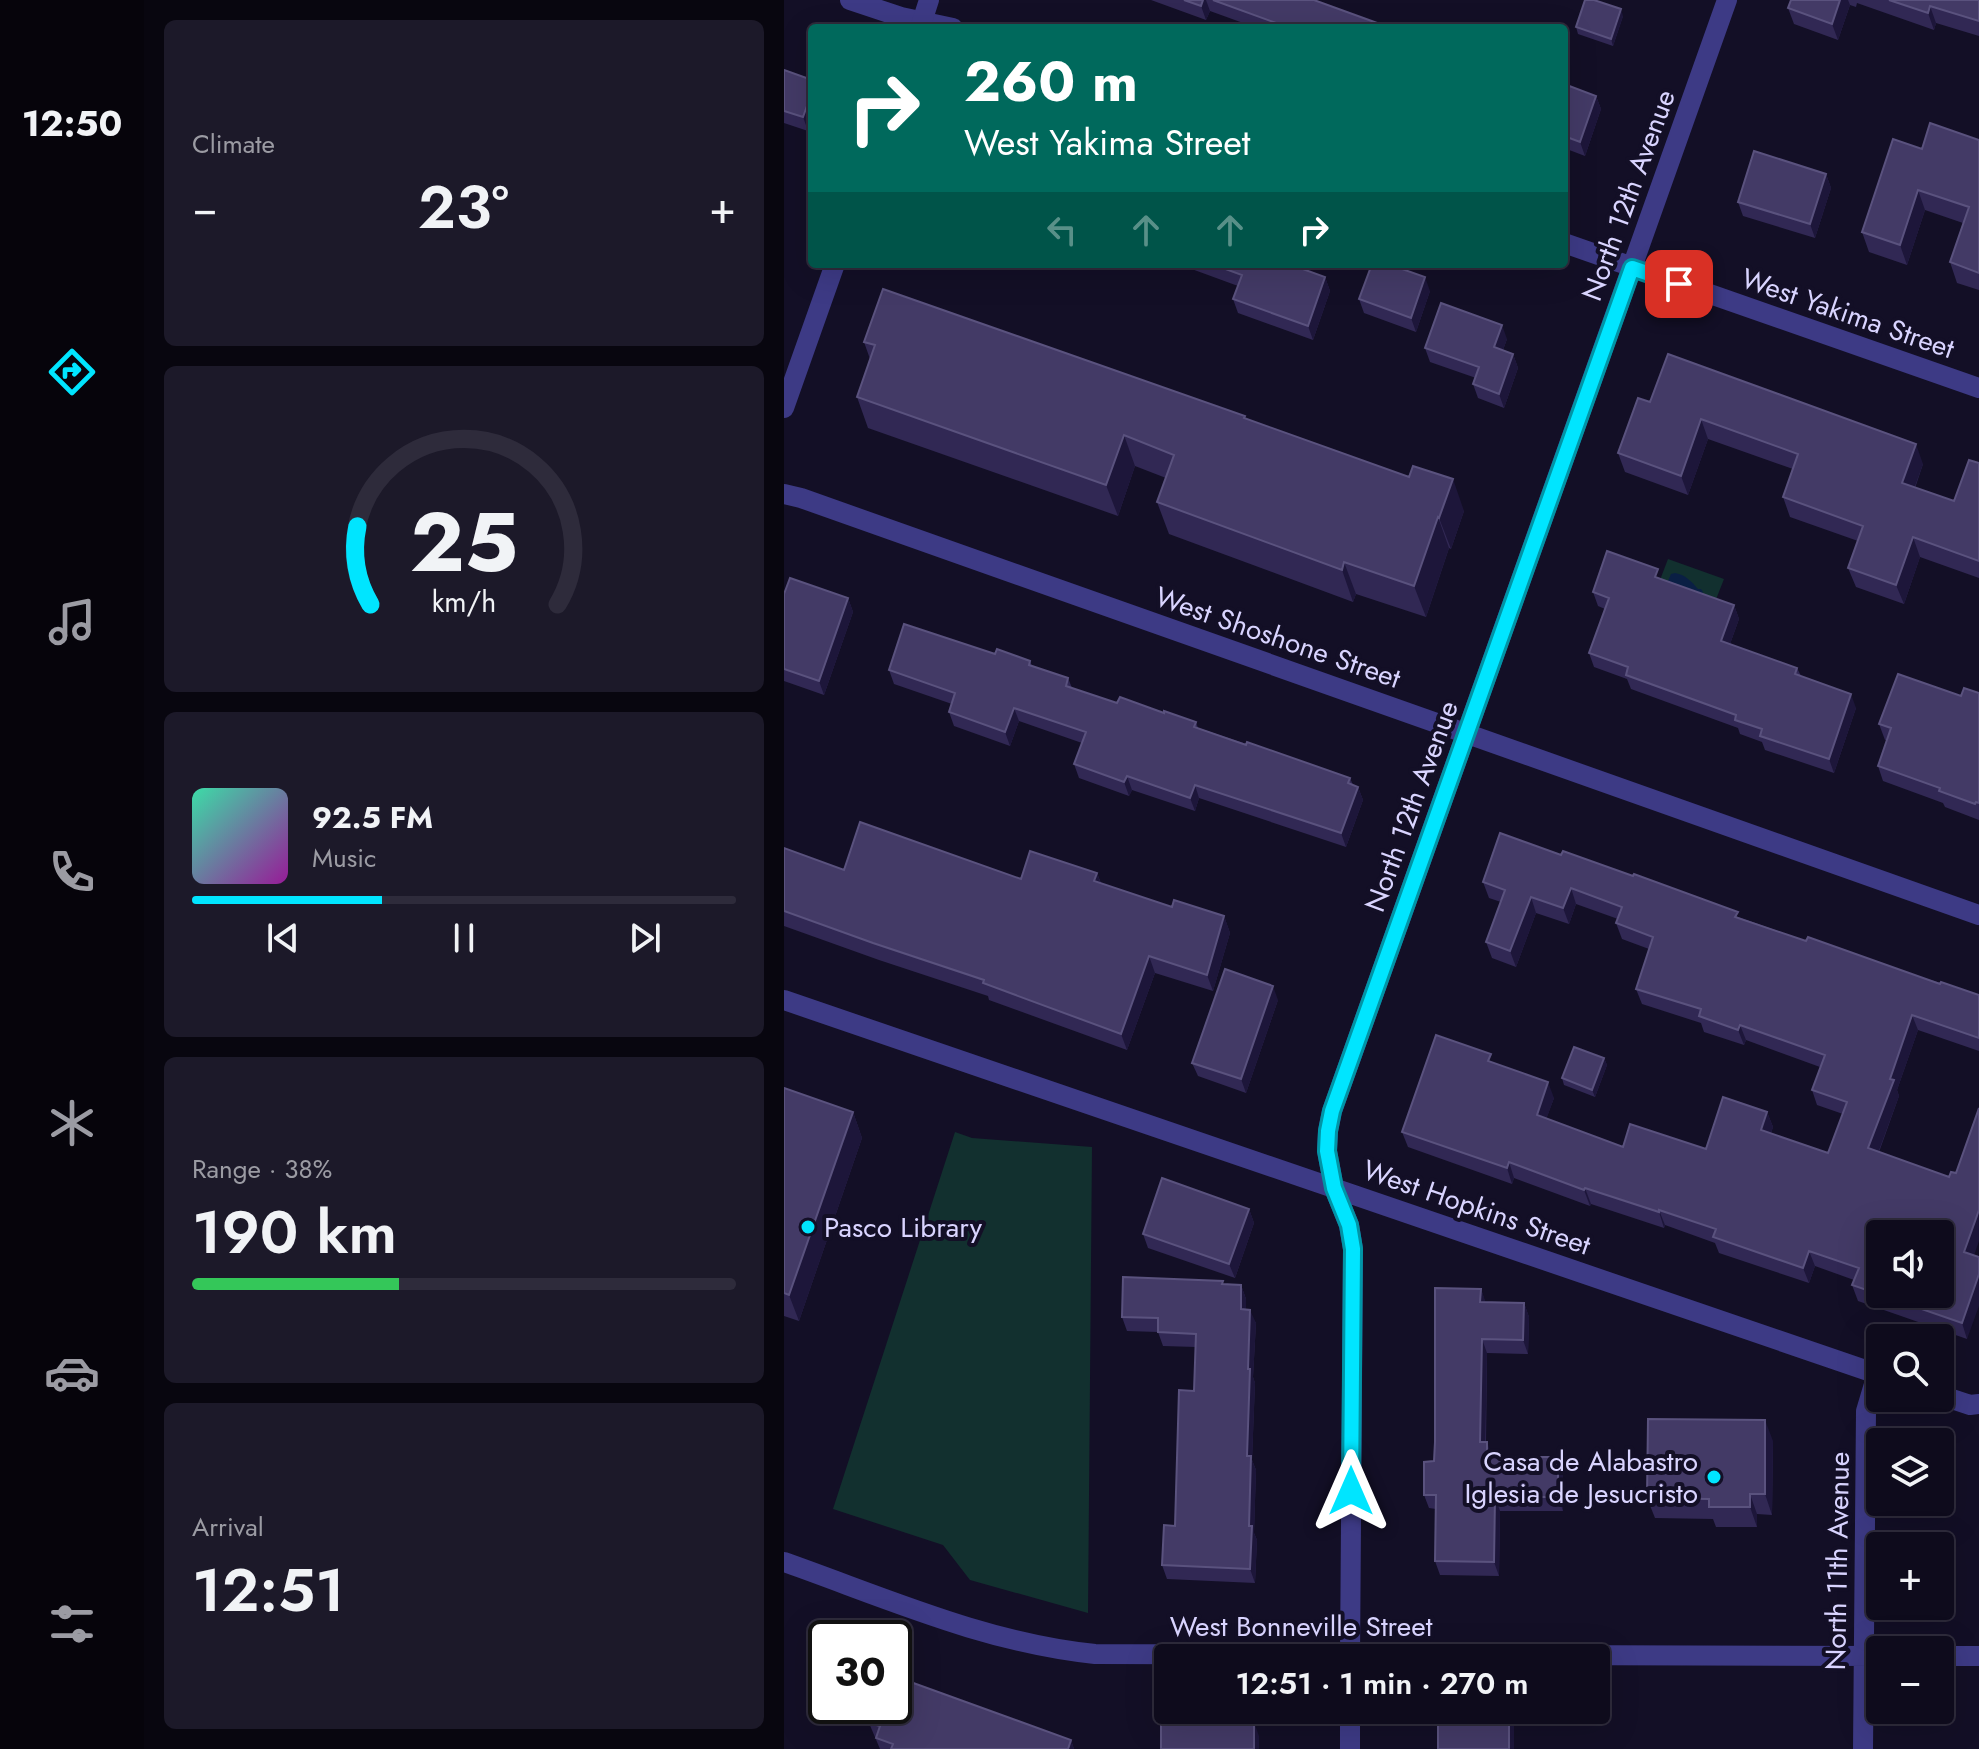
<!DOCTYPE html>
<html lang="en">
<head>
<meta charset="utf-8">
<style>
	body { margin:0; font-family:Jost,sans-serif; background:#1c1929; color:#f1f3f6; height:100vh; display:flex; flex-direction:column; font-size:30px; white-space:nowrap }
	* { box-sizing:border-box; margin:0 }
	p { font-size:26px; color:#9b9ba3 }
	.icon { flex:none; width:44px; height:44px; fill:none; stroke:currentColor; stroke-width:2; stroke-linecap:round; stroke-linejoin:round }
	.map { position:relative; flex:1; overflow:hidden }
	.drawer { display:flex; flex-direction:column; gap:20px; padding:20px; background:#08060f; width:640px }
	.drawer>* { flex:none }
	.hud { position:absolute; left:24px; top:24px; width:760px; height:244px; border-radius:8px; box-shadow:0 8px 32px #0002,0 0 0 2px #2e2b3b; background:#00695c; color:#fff; overflow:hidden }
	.buttons { position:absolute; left:1082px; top:1220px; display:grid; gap:16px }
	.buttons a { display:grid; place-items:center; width:88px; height:88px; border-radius:8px; background:#0e0b1c; box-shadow:0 8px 32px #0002,0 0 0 2px #2e2b3b; font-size:40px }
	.speed { position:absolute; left:24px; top:1620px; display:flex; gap:16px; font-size:40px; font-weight:700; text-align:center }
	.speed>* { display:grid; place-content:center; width:104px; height:104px; border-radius:50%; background:#0e0b1c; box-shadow:0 8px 32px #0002,0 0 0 2px #2e2b3b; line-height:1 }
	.speed .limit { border:4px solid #111; border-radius:12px; background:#fff; color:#111 }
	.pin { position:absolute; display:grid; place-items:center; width:68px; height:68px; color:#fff; margin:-34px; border-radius:16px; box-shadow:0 4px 12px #0006 }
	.me { position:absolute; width:88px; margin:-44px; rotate:0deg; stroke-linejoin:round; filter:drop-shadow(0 0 6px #0008) }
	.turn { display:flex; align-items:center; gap:28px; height:168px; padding:0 24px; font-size:36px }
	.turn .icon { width:104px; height:104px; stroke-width:2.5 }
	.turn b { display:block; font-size:56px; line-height:68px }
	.lanes { display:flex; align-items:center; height:76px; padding:0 24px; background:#0003; justify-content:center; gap:40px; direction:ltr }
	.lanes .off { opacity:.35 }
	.big { font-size:60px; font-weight:600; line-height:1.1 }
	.drawer .tile { flex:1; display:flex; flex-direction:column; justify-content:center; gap:12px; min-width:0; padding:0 28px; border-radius:12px; background:#1c1929 }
	.drawer .dial { align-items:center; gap:0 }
	.dial svg { height:208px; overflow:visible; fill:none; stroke:#2e2b3b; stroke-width:7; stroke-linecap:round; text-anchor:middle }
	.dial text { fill:#f1f3f6; stroke:none }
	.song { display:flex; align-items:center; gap:24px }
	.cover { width:96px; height:96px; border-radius:12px; background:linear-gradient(135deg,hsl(160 70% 55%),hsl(300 70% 35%)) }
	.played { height:8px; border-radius:4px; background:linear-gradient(90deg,#00e5ff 35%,#2e2b3b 35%) }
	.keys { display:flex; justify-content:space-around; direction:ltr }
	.heat { display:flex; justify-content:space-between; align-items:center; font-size:44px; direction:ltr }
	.charge { height:12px; border-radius:6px; background:linear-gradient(90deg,#34c759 38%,#2e2b3b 0) }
	.trip { position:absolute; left:370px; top:1644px; width:456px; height:80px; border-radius:8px; background:#0e0b1c; box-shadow:0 8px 32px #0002,0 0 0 2px #2e2b3b; font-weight:600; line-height:80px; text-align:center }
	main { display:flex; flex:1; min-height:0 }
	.tab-bar { display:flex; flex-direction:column; width:144px; justify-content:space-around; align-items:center; background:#06040b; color:#9b9ba3 }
	.tab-bar .icon { width:56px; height:56px }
	.tab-bar .on { color:#00e5ff }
	.tab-bar b { font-size:36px; color:#f1f3f6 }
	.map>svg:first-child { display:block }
	.green { fill:#12302f }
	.water { fill:#0a1f44 }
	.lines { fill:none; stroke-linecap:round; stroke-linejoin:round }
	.minor { stroke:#3d3a85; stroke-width:20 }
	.tertiary { stroke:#3d3a85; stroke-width:20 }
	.wall { fill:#312854 }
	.shaded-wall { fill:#1d163a }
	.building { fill:#433a66; stroke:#5a527e; stroke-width:2; fill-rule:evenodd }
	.route-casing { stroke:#0095a6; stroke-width:20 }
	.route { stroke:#00e5ff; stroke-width:14 }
	.poi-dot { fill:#00e5ff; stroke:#130f26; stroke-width:3 }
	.labels { text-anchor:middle; stroke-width:8; stroke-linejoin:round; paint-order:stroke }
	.street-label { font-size:28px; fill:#d9d4ff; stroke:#130f26 }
	.poi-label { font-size:28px; fill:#d9d4ff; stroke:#130f26; text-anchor:start }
</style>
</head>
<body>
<main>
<nav class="tab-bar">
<b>12:50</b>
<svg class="icon on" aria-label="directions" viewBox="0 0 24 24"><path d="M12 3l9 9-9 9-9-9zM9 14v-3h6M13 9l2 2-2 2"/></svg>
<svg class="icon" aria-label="music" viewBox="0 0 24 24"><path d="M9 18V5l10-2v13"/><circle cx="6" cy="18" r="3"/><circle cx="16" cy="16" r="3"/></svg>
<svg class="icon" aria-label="phone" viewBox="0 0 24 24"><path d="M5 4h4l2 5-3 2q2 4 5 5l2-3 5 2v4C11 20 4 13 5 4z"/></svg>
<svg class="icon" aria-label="climate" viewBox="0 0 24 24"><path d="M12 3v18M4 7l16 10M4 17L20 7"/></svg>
<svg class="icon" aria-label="car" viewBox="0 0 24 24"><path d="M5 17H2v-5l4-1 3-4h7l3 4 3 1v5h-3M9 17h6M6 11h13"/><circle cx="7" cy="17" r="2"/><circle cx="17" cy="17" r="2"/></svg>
<svg class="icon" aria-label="filters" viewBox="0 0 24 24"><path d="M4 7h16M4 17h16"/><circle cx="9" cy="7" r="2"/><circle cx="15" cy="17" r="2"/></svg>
</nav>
<section class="drawer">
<div class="tile"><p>Climate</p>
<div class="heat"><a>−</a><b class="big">23°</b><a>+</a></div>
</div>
<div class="tile dial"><svg viewBox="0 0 100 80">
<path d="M14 69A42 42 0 1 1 86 69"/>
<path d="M14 69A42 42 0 0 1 9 39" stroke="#00e5ff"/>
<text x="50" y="56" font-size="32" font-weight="700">25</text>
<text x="50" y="72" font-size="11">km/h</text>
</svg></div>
<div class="tile">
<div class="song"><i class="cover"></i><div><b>92.5 FM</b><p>Music</p></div></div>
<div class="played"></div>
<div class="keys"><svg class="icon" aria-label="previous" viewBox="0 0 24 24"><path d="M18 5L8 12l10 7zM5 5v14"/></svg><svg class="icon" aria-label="pause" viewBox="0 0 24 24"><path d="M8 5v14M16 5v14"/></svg><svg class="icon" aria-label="next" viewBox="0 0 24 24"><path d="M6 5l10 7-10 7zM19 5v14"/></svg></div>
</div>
<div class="tile"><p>Range · 38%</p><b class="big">190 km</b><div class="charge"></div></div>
<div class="tile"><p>Arrival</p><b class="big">12:51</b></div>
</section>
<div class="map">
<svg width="1195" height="1749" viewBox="0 0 1195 1749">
	<rect width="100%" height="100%" fill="#130f26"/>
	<path class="green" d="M884,559L940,579L929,607L876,580Z
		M171,1132L188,1138L308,1147L304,1613L186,1580L159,1545L49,1509Z"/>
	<path class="water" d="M891,573C902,575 908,582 914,589H917L919,592L917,595L883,583L887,574Z"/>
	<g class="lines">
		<path class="minor" d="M66,0L117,17L169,28
			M780,243L1195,388
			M0,494L17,498L1195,915
			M0,1000L1096,1375
			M1156,1395L1186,1405L1195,1404
			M0,1562C102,1598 202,1643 311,1654L1096,1656
			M1156,1656H1195
			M566,1658L569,1249L565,1225L550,1188L543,1151L544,1131L548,1111L943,0
			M566,1749V1710
			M1079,1749L1082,1411L1093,1374"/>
		<path class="tertiary" d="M136,28L145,0
			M0,408L51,264"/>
	</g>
	<path class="wall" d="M367,0H530L607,28H473L426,11L422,20Z
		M1007,0H1195V36L1152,23L1150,30L1073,3L1072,7L1066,5L1054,40L1010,24L1004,8Z
		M839,16L829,46L794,34L792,27Z
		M0,70L28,80V120L24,131L0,123Z
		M780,84L812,96L817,109L801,156L780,148Z
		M1195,140V290L1173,283L1166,262L1179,223L1141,210L1123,265L1085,252L1078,232Z
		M1042,174L1047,188L1031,238L959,216L954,202Z
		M394,264H505L541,277L546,291L529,340L454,313L449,299L454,286Z
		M646,291L632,332L580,313L575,299Z
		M723,339L719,350L729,354L734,368L720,408L694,398L689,384L692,378L646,362L641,348Z
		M80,342L461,416V418L680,511L667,549L665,548L642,617L572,594L569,602L385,534L373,502L382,478L351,466L334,516L84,428L73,397L86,359Z
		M866,402L1139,464L1131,488L1170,501L1195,463V578L1136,557L1120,604L1072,587L1064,568L1074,541L1006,517L999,497L1009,469L924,439L904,495L841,472L834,453Z
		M878,579L950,605L955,619L946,644L1013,668L1017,676L1072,708L1050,773L981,750L978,742L956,734L954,728L847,689L843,679L810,667L805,653L821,609L814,606L809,592Z
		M0,594L64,598L69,612L40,695L0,681Z
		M211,654L246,661L248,666L284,678L288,688L333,703L380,713L412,722L414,728L566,778L569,785L574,787L579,800L562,847L415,798L411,811L348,790L345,796L295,778L290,764L298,743L235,721L226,746L170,726L165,712L168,704L110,684L105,670Z
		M1195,693V820L1161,807L1159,803L1099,781L1094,766L1103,740H1101L1095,724L1177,696Z
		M716,833L1022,941L1195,995V1051L1134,1030L1113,1090L1115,1096L1095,1152L1190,1255L1183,1339L1074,1301L1068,1285L1070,1280L1031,1266L1025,1283L935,1253L931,1243L881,1225L880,1228L807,1204L806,1206L730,1178L728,1184L624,1147L618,1132L710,1063L770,1098L762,1119L839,1147L922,1149L983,1112L989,1127L987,1133L1044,1153L1059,1114L1033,1105L1028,1090L1036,1067L962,1040L960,1045L920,1032L917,1023L858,1004L852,989L865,949L838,939L832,923L834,919L792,904L785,924L752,913L732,967L708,958L702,942L717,902L705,898L699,882Z
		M0,848L60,870L237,879L313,873L317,883L388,907L440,916L446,933L429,991L371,973L343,1050L205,1000L204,996L95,960L0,926Z
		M494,1000L462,1093L414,1076L408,1063Z
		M820,1058L823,1065L811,1097L780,1085L778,1078Z
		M0,1088L69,1112L78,1138L15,1321L0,1316Z
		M465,1209L470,1223L451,1278L364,1248L359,1234Z
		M440,1284L457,1285L462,1299V1309L472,1323L469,1377L471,1383L468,1460L472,1470L470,1533L473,1540L471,1583L383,1579L378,1565L391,1526L410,1391L412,1347L379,1346L374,1332L343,1331L338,1317Z
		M697,1289L701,1302L740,1303L745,1317L744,1354L703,1353L702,1442L708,1457L779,1471V1511H716L715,1576L656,1575L651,1561L652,1509L645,1508L640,1495Z
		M989,1441L988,1515L973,1514V1527H932L929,1519L871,1518L863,1498Z
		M85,1723L287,1740L290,1749H96Z"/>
	<path class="shaded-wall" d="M419,0H422L426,11L422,20L417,6Z
		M1056,0H1064L1066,5L1054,40L1048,24Z
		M1146,6L1152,23L1150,30L1144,13Z
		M837,9L839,16L829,46L827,39Z
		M28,92V120L24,131L19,117Z
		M812,96L817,109L801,156L796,142Z
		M1042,174L1047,188L1031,238L1026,224Z
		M1134,190L1141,210L1123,265L1116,245Z
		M541,277L546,291L529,340L524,326Z
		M641,277L646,291L632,332L627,318Z
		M718,325L723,339L715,361L710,347Z
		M729,354L734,368L720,408L715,394Z
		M917,419L924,439L904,495L897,476Z
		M340,435L351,466L334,516L322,485Z
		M1132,444L1139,464L1125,503L1118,483Z
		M669,479L680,511L667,549L655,518Z
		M654,517L665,548L642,617L630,586Z
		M1129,537L1136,557L1120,604L1112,585Z
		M560,562L572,594L569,602L558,570Z
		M64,598L69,612L40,695L35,681Z
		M950,605L955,619L942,655L937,641Z
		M1067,694L1072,708L1050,773L1045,759Z
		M230,708L235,721L226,746L221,732Z
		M343,776L348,790L345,796L340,782Z
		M411,785L415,798L411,811L406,798Z
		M574,787L579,800L562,847L557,833Z
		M313,873L319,890L310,881Z
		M787,888L792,904L785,924L779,908Z
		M747,897L752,913L732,967L726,951Z
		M440,916L446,933L429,991L423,975Z
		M365,956L371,973L343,1050L337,1034Z
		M489,986L494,1000L462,1093L457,1079Z
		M1128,1015L1134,1030L1113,1090L1115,1096L1090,1164L1084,1148L1106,1079Z
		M956,1025L962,1040L960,1045L954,1030Z
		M820,1058L823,1065L811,1097L808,1090Z
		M764,1082L770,1098L758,1131L753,1115Z
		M69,1112L78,1138L15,1321L5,1295Z
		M983,1112L989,1127L983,1145L977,1130Z
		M725,1162L730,1178L728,1184L723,1168Z
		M801,1188L807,1204L806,1206L800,1190Z
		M465,1209L470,1223L451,1278L445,1264Z
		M875,1210L881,1225L880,1228L875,1212Z
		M1195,1210V1241L1186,1267L1180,1252Z
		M1025,1251L1031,1266L1025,1283L1019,1268Z
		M1195,1274V1306L1183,1339L1178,1323Z
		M457,1285L462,1299V1323L457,1309Z
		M697,1289L702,1303L696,1302Z
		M740,1303L745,1317L744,1354L739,1340Z
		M466,1310L472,1323L469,1377L471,1383L468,1460L472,1470L470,1533L473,1540L471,1583L466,1569L463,1456L464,1369Z
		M698,1339L703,1353L701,1456L696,1442Z
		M981,1420L989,1441L988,1515L981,1494Z
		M703,1442L708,1456V1471L703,1457Z
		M774,1457L779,1471V1511L774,1497Z
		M966,1494L973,1514V1527L966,1507Z
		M711,1497L716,1511L715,1576L710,1562Z
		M725,1710L730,1723V1749H725Z
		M470,1722L475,1736V1749H470Z
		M287,1740L290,1749H284Z"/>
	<path class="building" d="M400,0H419L417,6Z
		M429,0H530L607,28H506Z
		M801,0H810L837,9L827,39L792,27Z
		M1007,0H1056L1048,24L1004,8Z
		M1105,0H1195V21L1146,6L1144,13Z
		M0,70L28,80V92L19,117L0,111Z
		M780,84L812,96L796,142L780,136Z
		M1146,123L1195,140V273L1166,262L1185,207L1134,190L1116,245L1078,232L1109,139L1138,149Z
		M970,151L1042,174L1026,224L954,202Z
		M428,264H505L541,277L524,326L449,299L458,275Z
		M588,264H604L641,277L627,318L575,299Z
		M99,289L461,416L460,418L625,477L629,466L669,479L655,518L654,517L630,586L560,562L558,570L373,502L390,455L340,435L322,485L73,397L91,345L80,342Z
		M657,303L718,325L710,347L729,354L715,394L689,384L695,367L641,348Z
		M884,354L1132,444L1118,483L1170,501L1185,460L1195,463V561L1129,537L1112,585L1064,568L1079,526L999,497L1014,454L917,419L897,476L834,453L854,398L866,402Z
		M823,551L874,569L871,577L950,605L937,641L1013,668L1011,674L1067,694L1045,759L976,736L978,729L951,720L952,715L842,675L844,667L805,653L825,598L809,592Z
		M6,578L64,598L35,681L0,669V594Z
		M120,624L211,654L213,649L246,661L245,665L284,678L282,686L333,703L336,697L380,713V711L412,722L410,727L462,745L463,742L566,778L564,783L574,787L557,833L411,785L406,798L343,776L340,782L290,764L302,732L230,708L221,732L165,712L171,693L105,670Z
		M1114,674L1177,696L1180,688L1195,693V803L1192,802L1191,804L1155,791L1156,788L1094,766L1107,728L1095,724Z
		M76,822L237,879L246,851L313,873L310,881L388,907L390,900L440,916L423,975L365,956L337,1034L199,983L200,980L89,943L0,911V848L60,870Z
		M716,833L777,855L779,851L849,876L850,874L954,912L951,917L1022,941L1024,937L1156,984L1157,982L1195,995V1038L1128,1015L1106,1079L1110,1080L1084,1148L1165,1177L1167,1172L1172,1173L1195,1108V1210L1180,1252L1195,1257V1274L1178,1323L1068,1285L1075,1268L1025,1251L1019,1268L929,1237L932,1229L875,1210V1212L801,1188L800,1190L725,1162L723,1168L618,1132L652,1035L707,1054L704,1061L764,1082L753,1115L839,1147L846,1124L922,1149L939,1097L983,1112L977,1130L1044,1153L1063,1102L1028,1090L1041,1055L956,1025L954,1030L915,1016L917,1009L852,989L869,937L832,923L838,907L787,888L779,908L747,897L726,951L702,942L721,890L699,882ZM1096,1234H1156V1294H1096Z
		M441,969L489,986L457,1079L408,1063Z
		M790,1047L820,1058L808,1090L778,1078Z
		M0,1088L69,1112L5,1295L0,1293Z
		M378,1178L465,1209L445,1264L359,1234Z
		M339,1277L439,1281L438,1284L457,1285V1309L466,1310L464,1369H466L463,1456H467L465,1526H468L466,1569L378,1565L380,1525L391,1526L395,1390L410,1391L412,1334L374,1332V1318L338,1317Z
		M651,1288L697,1289L696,1302L740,1303L739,1340L698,1339L696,1442H703V1457H774V1497H711L710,1562L651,1561L652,1495H640V1462L650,1461L651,1442Z
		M864,1419L981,1420V1494H966V1507H925V1499L863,1498Z
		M110,1676L287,1740L284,1749H107L109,1744L92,1738L96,1726L85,1723L91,1706H110Z
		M654,1710H725V1749H654Z
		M377,1721L470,1722V1749H377Z"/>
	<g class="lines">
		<defs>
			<path id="route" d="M567,1491L569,1249L565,1225L550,1188L543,1151L544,1131L548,1111L848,268L895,284"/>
		</defs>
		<use href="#route" class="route-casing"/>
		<use href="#route" class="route"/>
	</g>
	<g class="poi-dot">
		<circle cx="24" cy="1227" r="8"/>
		<circle cx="930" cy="1477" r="8"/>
	</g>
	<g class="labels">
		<g class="street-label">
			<text transform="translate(844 195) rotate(-70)" y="10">North 12th Avenue</text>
			<text transform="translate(1064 313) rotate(19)" y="10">West Yakima Street</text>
			<text transform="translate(494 637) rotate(19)" y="10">West Shoshone Street</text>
			<text transform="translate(627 806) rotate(-70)" y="10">North 12th Avenue</text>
			<text transform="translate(693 1207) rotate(19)" y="10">West Hopkins Street</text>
			<text transform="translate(1053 1561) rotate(-89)" y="10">North 11th Avenue</text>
			<text x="517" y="1636">West Bonneville Street</text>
		</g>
		<g class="poi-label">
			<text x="40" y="1237">Pasco Library</text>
			<text x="914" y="1471" text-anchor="end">Casa de Alabastro<tspan x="914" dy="32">Iglesia de Jesucristo</tspan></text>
		</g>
	</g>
</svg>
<div class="buttons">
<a><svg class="icon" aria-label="sound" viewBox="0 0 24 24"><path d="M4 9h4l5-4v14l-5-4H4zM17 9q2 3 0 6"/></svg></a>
<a><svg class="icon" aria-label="search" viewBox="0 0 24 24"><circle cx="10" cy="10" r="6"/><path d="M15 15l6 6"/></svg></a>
<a><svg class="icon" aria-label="layers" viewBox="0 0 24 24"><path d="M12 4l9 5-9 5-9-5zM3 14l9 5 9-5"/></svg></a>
<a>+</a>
<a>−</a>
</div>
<div class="speed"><div class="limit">30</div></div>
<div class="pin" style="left:895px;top:284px;background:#d93025"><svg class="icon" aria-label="arrive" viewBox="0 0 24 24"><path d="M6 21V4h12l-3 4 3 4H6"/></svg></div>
<svg class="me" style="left:567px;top:1491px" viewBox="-20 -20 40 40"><path d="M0-17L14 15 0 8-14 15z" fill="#00e5ff" stroke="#fff" stroke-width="4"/></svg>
<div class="trip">12:51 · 1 min · 270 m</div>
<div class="hud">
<div class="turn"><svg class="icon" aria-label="right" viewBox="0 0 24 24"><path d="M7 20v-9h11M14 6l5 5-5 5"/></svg><div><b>260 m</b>West Yakima Street</div></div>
<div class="lanes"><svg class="icon off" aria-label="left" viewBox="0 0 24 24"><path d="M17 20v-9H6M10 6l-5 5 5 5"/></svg><svg class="icon off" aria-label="ahead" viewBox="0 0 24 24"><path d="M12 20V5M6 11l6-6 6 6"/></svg><svg class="icon off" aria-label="ahead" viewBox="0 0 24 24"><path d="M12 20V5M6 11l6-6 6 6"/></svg><svg class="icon" aria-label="right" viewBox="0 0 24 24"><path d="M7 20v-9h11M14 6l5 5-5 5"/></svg></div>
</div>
</div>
</main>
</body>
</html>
